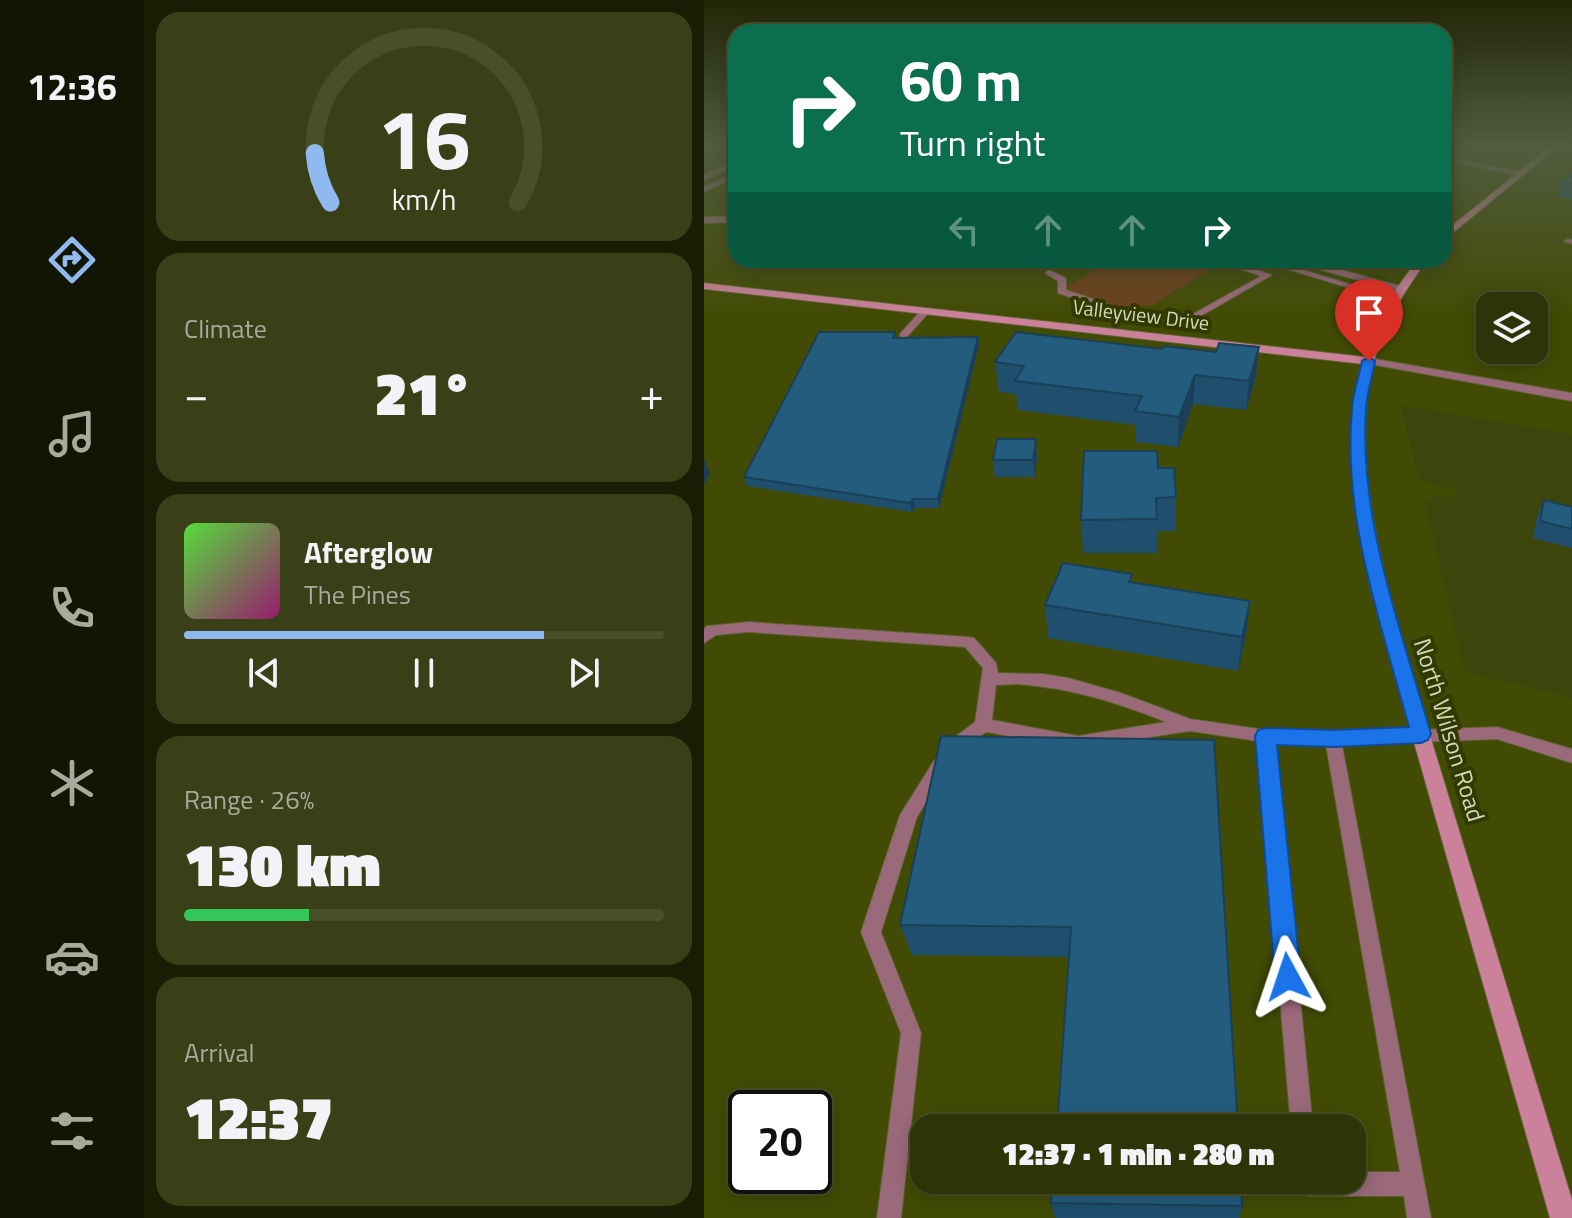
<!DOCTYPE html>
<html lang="en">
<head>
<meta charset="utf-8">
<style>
	body { margin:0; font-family:"Titillium Web",sans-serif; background:#393f16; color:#f1f3f6; height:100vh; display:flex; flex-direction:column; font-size:30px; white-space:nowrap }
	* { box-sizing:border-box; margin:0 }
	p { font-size:26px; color:#a7aa9c }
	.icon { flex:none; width:44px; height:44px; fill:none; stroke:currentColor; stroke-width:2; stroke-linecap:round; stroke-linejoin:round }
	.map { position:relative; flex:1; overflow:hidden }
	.drawer { display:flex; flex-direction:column; gap:12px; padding:12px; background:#191d04; width:560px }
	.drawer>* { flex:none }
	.top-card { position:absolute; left:24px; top:24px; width:724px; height:244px; border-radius:24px; box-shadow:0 4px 20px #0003,0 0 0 2px #484f29; background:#0b6e4f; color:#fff; overflow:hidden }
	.tools { position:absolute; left:772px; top:292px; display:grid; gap:16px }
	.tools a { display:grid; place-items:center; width:72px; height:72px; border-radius:16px; background:#2d3408; box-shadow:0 4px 20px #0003,0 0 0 2px #484f29; font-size:40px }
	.speed { position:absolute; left:24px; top:1090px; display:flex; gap:16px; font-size:40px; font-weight:700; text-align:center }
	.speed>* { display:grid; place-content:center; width:104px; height:104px; border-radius:50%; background:#2d3408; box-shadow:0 4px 20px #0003,0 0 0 2px #484f29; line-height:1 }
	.speed .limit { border:4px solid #111; border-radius:12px; background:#fff; color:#111 }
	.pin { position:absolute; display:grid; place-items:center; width:68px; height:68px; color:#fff; margin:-82px -34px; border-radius:50% 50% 50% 0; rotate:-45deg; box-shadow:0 0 8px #0007 }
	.pin .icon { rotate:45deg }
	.me { position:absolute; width:88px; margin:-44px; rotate:355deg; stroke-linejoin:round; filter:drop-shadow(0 0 6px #0008) }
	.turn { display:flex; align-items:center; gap:28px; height:168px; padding:0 40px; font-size:36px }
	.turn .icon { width:104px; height:104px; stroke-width:2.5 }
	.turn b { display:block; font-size:56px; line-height:68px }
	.lanes { display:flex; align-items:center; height:76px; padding:0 40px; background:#0003; justify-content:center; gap:40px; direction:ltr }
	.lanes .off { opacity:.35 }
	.big { font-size:60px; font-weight:800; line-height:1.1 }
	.drawer .widget { flex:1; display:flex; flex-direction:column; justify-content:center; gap:12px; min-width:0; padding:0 28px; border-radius:24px; background:#393f16 }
	.drawer .dial { align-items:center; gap:0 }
	.dial svg { height:208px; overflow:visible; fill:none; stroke:#484f29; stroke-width:7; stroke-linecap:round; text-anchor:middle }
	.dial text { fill:#f1f3f6; stroke:none }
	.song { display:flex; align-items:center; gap:24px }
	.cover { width:96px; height:96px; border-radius:12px; background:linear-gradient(135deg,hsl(110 70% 55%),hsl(320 70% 35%)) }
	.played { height:8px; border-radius:4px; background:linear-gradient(90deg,#90b9f0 75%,#484f29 75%) }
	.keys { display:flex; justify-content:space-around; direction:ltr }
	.heat { display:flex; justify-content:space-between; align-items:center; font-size:44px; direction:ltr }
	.charge { height:12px; border-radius:6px; background:linear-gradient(90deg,#34c759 26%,#484f29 0) }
	.trip { position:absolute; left:206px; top:1114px; width:456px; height:80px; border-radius:24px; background:#2d3408; box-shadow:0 4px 20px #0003,0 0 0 2px #484f29; font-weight:800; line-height:80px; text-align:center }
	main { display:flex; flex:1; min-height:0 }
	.tabs { display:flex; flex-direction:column; width:144px; justify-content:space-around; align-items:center; background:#121503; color:#a7aa9c }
	.tabs .icon { width:56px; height:56px }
	.tabs .selected { color:#90b9f0 }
	.tabs b { font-size:36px; color:#f1f3f6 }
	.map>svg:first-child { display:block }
	.built { fill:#424b04; fill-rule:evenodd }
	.green { fill:#6b401b }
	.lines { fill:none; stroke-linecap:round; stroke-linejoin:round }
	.lane-casing { stroke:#5a632e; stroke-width:2 }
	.street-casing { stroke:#5a632e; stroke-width:2 }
	.secondary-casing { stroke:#5a632e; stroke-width:2 }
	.lane { fill:#9b6a7a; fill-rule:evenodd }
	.street { fill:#9b6a7a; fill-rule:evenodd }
	.secondary { fill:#cc819a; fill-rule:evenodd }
	.wall { fill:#1f4f6c }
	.shaded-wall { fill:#194058 }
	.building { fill:#245c7d; stroke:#194058; stroke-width:2 }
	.route { fill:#1a73e8; stroke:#114b97; stroke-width:2 }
	.labels { text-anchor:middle; stroke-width:8; stroke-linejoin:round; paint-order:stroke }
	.far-street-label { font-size:20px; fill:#d2d9bc; stroke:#323a00 }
	.street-label { font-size:24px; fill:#d2d9bc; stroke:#323a00 }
</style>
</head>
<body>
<main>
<nav class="tabs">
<b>12:36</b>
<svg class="icon selected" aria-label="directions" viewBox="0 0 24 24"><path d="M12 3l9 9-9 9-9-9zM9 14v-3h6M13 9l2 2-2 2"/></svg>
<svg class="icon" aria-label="music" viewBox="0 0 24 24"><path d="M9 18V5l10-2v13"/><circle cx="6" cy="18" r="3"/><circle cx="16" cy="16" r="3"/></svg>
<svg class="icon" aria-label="phone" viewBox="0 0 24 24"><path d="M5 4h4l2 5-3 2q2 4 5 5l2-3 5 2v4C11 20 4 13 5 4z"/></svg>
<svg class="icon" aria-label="climate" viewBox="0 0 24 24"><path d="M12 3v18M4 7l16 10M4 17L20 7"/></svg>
<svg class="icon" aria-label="car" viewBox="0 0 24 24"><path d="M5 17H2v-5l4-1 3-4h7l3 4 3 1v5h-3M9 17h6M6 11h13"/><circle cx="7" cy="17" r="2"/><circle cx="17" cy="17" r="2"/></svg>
<svg class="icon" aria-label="filters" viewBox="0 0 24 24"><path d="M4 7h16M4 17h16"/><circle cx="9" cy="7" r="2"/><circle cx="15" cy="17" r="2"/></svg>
</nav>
<section class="drawer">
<div class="widget dial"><svg viewBox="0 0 100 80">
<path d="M14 69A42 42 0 1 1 86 69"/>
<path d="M14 69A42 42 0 0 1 8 50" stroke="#90b9f0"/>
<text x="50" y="56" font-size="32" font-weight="700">16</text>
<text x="50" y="72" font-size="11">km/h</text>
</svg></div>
<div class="widget"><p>Climate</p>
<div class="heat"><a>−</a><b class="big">21°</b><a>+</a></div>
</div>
<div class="widget">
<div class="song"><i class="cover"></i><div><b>Afterglow</b><p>The Pines</p></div></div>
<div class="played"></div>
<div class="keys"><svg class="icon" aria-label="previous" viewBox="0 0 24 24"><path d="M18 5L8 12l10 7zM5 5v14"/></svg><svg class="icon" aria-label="pause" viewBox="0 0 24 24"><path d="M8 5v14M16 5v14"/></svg><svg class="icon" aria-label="next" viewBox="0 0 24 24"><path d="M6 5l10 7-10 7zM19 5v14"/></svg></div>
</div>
<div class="widget"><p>Range · 26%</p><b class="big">130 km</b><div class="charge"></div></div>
<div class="widget"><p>Arrival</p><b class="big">12:37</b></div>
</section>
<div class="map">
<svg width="868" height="1218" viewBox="0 0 868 1218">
	<rect width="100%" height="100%" fill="#3c450b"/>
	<path class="built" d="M740,145H868V434L697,405L715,479L731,486L752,488L753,498L732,496L720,502L762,672L868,698V1218H0V181L32,166V260H740ZM786,306H830V350H786ZM42,1108H110V1176H42ZM220,1128H648V1180H220Z"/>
	<path class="green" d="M410,260H502L514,264L449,305L413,307L363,290V286Z"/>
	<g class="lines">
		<defs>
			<path id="lane" d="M740,156L816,172L819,174L816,176L740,160Z
				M32,172V177L0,192V187Z
				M864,239L868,240V244L860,241Z
				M510,260H523L568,275L481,325L420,316L354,293V281L341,273L345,270L362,278V290L425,311L480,319L557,276Z
				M553,260H566L695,299L688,301Z
				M620,265L700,287L701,289L697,292L617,270L616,268Z
				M219,308L227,310L202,338H196V334Z
				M45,622L265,637L270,638L292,663L294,673L339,674L364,678L417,693L486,719L562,730L629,733L793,727L868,749V763L793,739L638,745L727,1218H703L700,1196H604L596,1192L591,1180H648V1172H696L622,745L571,743L609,1128H587L554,741L486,731L374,748L282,732L249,755L243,753L241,748L243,743L271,722L279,668L261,647L45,632L12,635L0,643V629L3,626ZM313,684C366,688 413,702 462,722L374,736L288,720L292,685Z
				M237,757L243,759L245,764L213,817L177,932L217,1033L197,1218H173L197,1033L157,932L196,815L231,759Z"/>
			<path id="street" d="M32,161V166L0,180V175Z
				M32,216V222L0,223V217Z
				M665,358L868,393V401L661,363L659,361Z"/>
			<path id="secondary" d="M848,145H856L740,240V232Z
				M713,260H723C704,287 686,313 675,345C643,437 673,543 695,634L868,1200V1218H846L679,634C659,545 638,454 659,364L0,289V283L661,357L683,302Z"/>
		</defs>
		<use href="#lane" class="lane-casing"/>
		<use href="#street" class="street-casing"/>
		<use href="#secondary" class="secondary-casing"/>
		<use href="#lane" class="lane"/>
		<use href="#street" class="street"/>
		<use href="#secondary" class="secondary"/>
	</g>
	<path class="wall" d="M32,170V196L25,194L19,175Z
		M868,173V199L853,196L857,183Z
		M274,337L275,345L235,508H211L208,512L43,486L40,477L193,338Z
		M291,362L552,376L542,410L489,404L474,447L431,442V425L314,410L312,394L295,392Z
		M333,456L331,477H291L289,460Z
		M454,468L472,497L471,531H453V553H379L377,520Z
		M840,500L868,507V548L829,538L833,517Z
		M428,574V582L546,601L542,635L534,671L344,638L341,605Z
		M237,736L534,1128L365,957L208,955L196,925Z
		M347,1203L538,1206L535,1218H351Z"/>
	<path class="shaded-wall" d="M274,337L275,345L235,508L234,499Z
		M555,347L552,376L542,410L545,381Z
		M491,375L489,404L474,447L475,417Z
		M332,439L333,456L331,477L329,460Z
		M0,459L6,474L0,484Z
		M209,499L211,508L208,512L206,503Z
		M546,601L542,635L534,671L538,637Z"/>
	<path class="building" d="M32,170V179L19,175Z
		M868,173V185L857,183Z
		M115,332H191L189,338L274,337L234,499H209L206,503L40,477Z
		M312,332L458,349L460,346L512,352L515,343L555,347L545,381L491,375L475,417L431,411L438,396L311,381L320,366L291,362Z
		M293,439H332L329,460H289Z
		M380,451H453L454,468H470L472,497L452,498L453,519L377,520Z
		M840,500L868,507V529L836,521Z
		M359,563L428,574L425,582L546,601L538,637L341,605Z
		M237,736L510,740L534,1128H353L367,927L196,925Z
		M349,1180H537L538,1206L347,1203Z"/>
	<linearGradient id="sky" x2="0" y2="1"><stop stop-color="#212606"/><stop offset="0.46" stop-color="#505c3f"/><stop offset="1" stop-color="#505c3f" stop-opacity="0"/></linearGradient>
	<rect width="868" height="315" fill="url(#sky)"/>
	<path class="route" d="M665,357L671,361C668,377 663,393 662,409C655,521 697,629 727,734L724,740L717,743L629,747L573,745L597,977L593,986L584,990L575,986L571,977L551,736L554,730L562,728L629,730L705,727C677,624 638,517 648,409C649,393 655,376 658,361Z"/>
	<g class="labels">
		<g class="far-street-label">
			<text transform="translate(437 315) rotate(7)" y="7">Valleyview Drive</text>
		</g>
		<g class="street-label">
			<text transform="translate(745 730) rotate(73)" y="8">North Wilson Road</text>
		</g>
	</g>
</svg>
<div class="tools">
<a><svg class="icon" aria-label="layers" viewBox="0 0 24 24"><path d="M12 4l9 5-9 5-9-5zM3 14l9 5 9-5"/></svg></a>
</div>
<div class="speed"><div class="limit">20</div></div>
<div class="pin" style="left:665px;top:361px;background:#d93025"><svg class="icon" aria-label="arrive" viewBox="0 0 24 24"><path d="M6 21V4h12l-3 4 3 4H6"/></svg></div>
<svg class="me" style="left:584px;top:977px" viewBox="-20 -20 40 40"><path d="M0-17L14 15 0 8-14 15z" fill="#1a73e8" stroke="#fff" stroke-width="4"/></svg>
<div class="trip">12:37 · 1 min · 280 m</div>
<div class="top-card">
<div class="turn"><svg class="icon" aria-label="right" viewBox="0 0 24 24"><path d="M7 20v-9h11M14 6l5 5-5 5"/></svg><div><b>60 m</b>Turn right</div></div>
<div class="lanes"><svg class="icon off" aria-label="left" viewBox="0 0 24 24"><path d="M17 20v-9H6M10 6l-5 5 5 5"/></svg><svg class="icon off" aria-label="ahead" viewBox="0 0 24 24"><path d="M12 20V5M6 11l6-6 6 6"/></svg><svg class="icon off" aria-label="ahead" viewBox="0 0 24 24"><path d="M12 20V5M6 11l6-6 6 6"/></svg><svg class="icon" aria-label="right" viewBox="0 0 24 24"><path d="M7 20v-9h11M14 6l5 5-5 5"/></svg></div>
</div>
</div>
</main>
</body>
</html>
